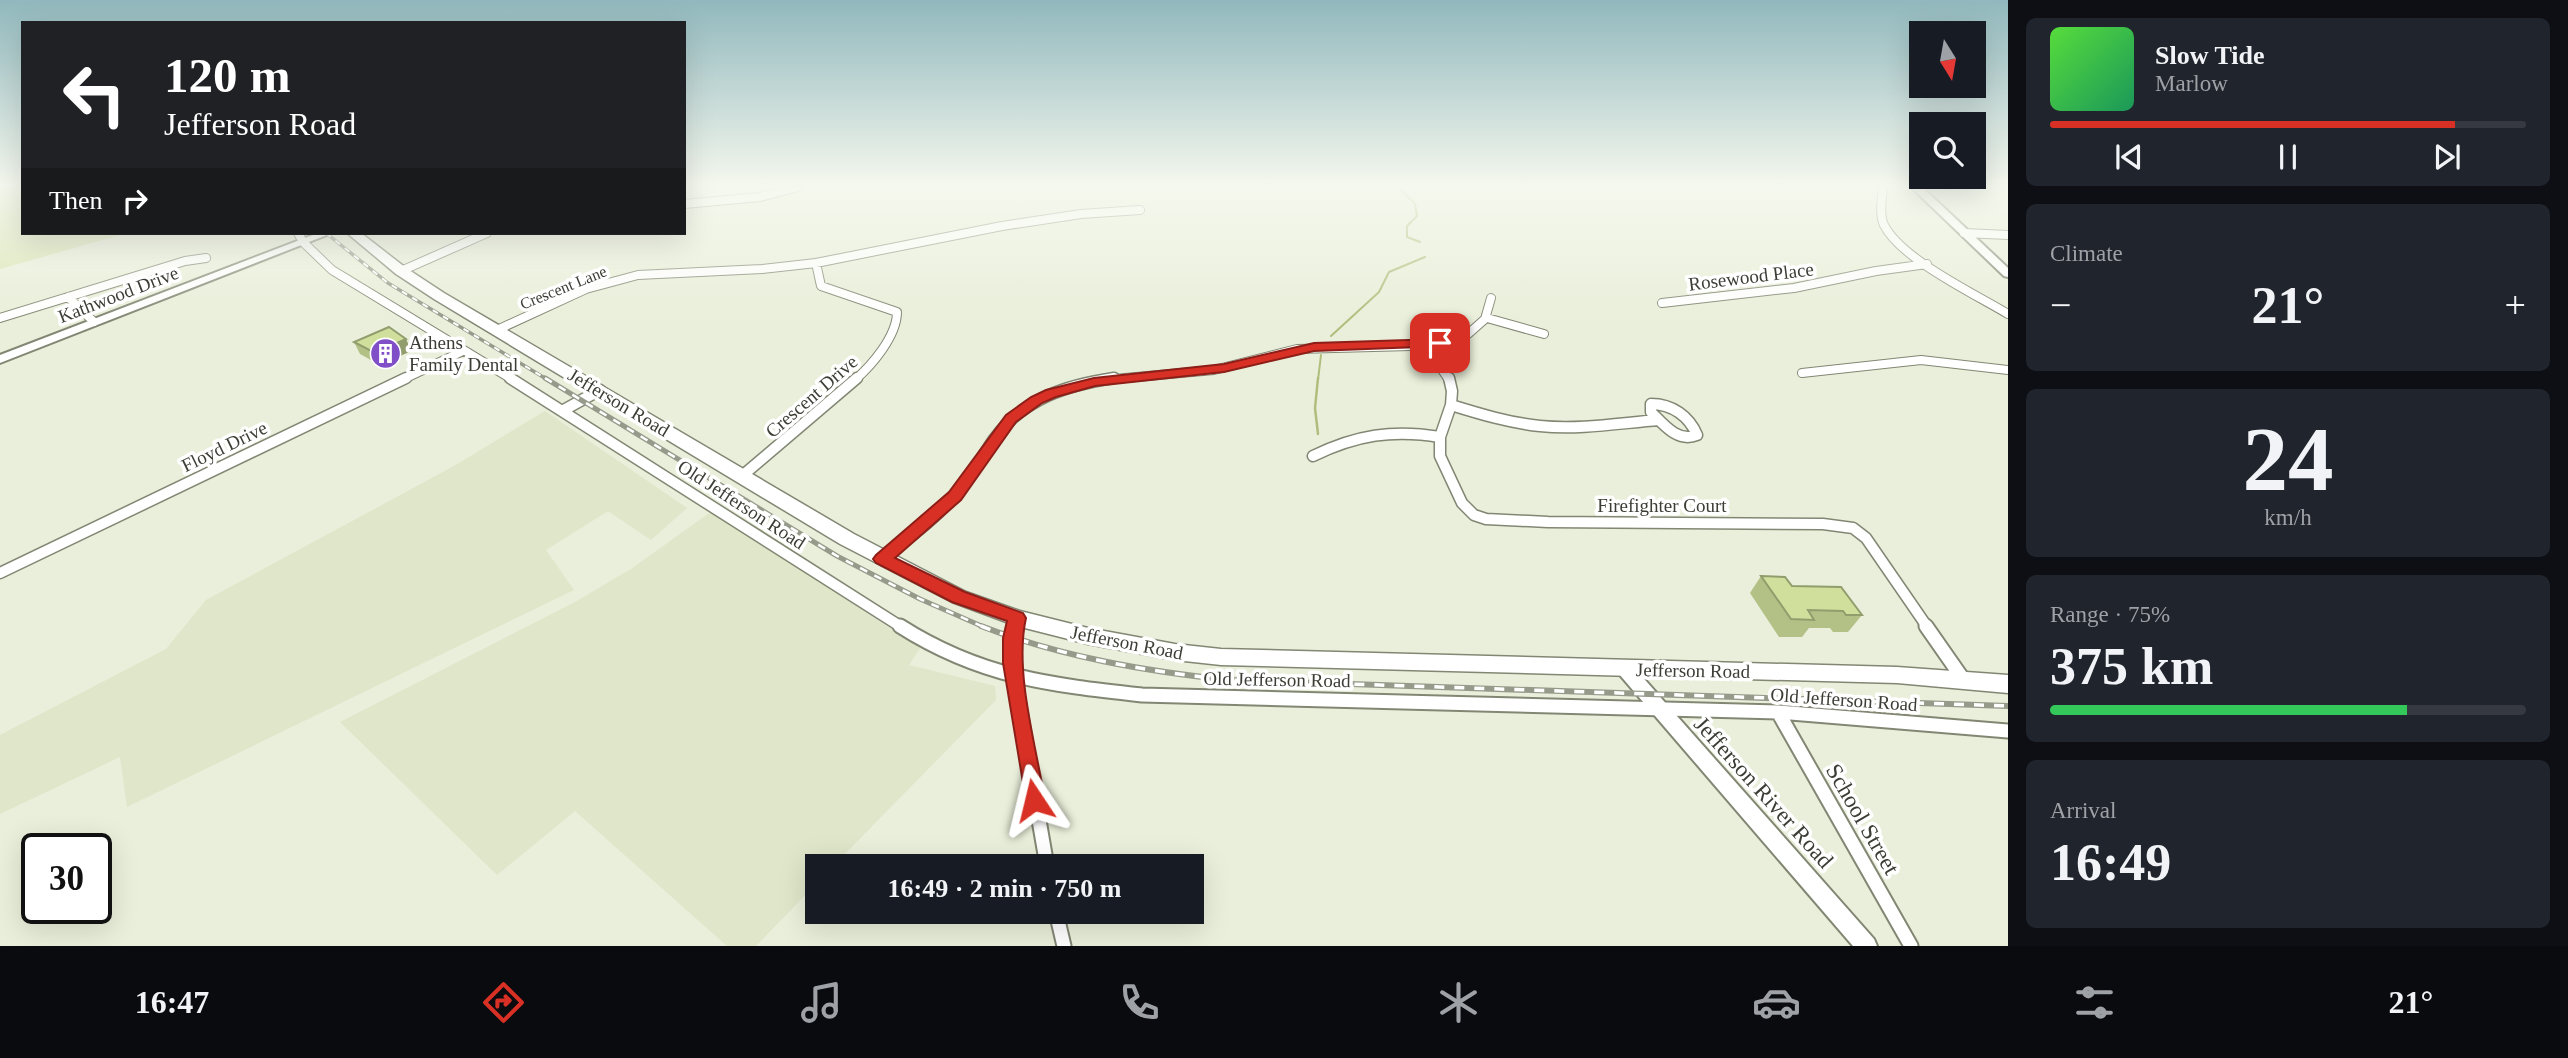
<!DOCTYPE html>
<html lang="en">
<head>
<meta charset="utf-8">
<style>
	body { margin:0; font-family:Georgia,serif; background:#20242c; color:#f1f3f6; height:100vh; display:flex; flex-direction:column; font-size:26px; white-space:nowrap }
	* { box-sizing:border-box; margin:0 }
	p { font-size:23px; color:#9ea1a6 }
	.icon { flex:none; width:38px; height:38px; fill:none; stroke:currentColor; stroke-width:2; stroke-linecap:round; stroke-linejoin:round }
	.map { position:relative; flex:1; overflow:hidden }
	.side { display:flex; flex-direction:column; gap:18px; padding:18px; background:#0d0f14; width:560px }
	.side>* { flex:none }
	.hud { position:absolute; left:21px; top:21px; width:665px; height:214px; border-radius:0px; box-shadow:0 7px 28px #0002; background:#202124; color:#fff; overflow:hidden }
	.needle { width:46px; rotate:169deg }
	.fabs { position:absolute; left:1909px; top:21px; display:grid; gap:14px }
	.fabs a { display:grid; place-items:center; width:77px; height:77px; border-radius:0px; background:#171b24; box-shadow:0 7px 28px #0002; font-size:35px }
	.speed { position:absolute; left:21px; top:833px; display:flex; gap:14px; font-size:35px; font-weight:700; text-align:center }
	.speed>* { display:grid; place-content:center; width:91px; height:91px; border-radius:50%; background:#171b24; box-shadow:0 7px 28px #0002; line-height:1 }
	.speed .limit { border:4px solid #111; border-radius:10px; background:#fff; color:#111 }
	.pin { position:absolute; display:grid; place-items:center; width:60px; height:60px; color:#fff; margin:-30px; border-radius:14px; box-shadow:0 4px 10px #0006 }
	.me { position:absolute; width:77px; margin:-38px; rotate:350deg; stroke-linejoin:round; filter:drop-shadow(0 0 5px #0008) }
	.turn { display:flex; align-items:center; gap:24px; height:147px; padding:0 28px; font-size:32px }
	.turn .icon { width:91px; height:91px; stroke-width:2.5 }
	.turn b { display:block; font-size:49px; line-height:60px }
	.then { display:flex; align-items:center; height:66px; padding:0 28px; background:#0003; gap:14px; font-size:26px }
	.big { font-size:52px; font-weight:700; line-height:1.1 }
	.side .card { flex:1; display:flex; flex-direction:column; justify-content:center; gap:10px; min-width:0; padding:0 24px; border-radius:10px; background:#20242c }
	.side .dial { align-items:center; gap:0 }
	.dial b { font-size:91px; line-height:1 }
	.song { display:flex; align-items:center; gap:21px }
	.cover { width:84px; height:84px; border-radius:10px; background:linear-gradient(135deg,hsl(110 70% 55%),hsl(150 70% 35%)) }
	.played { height:7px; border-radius:4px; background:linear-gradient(90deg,#d93025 85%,#363941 85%) }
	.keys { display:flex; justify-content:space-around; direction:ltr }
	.heat { display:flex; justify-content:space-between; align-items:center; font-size:38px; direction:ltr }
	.charge { height:10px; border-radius:5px; background:linear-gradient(90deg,#34c759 75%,#363941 0) }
	.trip { position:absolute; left:805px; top:854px; width:399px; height:70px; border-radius:0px; background:#171b24; box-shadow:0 7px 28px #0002; font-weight:700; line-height:70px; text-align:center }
	.dock { display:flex; height:112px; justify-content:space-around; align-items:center; background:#090b0e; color:#9ea1a6 }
	.dock .icon { width:49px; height:49px }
	.dock .on { color:#d93025 }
	.dock b { font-size:32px; color:#f1f3f6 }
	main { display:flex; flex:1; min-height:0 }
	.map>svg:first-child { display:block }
	.built { fill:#dfe6c9 }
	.green { fill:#d9e5b4 }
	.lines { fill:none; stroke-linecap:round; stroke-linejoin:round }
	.stream-far1 { stroke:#afbe7c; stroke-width:2 }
	.stream { stroke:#afbe7c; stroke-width:2.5 }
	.street-far2-casing { stroke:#828774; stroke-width:10 }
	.street-far1-casing { stroke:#828774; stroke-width:13 }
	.street-casing { stroke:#828774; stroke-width:17 }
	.secondary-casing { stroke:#828774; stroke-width:4 }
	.highway-casing { stroke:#828774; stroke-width:3 }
	.street-far2 { stroke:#fff; stroke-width:8 }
	.street-far1 { stroke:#fff; stroke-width:10 }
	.street { stroke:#fff; stroke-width:13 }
	.secondary { fill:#fff; fill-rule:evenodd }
	.highway { fill:#fff; fill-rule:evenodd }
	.rail-far2-casing { stroke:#969a8b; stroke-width:3.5 }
	.rail-far1-casing { stroke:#969a8b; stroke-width:5 }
	.rail-casing { stroke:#969a8b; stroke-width:6 }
	.rail-far2 { stroke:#fff; stroke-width:2; stroke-dasharray:6; stroke-linecap:butt }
	.rail-far1 { stroke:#fff; stroke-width:2.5; stroke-dasharray:8; stroke-linecap:butt }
	.rail { stroke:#fff; stroke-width:3.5; stroke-dasharray:10; stroke-linecap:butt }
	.wall { fill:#b3c186 }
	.shaded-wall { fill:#929d6d }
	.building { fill:#d0e09c; stroke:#929d6d; stroke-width:2 }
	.route { fill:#d93025; stroke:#8d1f18; stroke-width:2 }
	.labels { text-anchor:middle; stroke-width:7; stroke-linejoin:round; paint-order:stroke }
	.far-street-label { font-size:16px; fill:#3c3e36; stroke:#fff }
	.street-label { font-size:19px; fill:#3c3e36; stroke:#fff }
	.poi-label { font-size:19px; fill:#3c3e36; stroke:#fff; text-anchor:start }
	.near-street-label { font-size:23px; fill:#3c3e36; stroke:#fff }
</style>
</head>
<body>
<main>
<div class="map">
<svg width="2008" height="946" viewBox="0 0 2008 946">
	<rect width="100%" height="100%" fill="#e9efda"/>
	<path class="built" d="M545,411L687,508L651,540L608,511L546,550L574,590L127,807L120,757L0,814V735L166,649L206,600L454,466Z
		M712,511L920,648L909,665L995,686L996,700L833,866H817V883L756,946H727L575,811L497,875L340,722L575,602L631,569Z"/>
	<path class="green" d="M0,187H23V233H127L0,269Z"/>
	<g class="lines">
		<path class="stream-far1" d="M1398,187L1415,204L1417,216L1407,226V237L1420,242
			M1331,336L1379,292L1389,272L1425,257
			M1318,380L1321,355"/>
		<path class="stream" d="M1318,434L1315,408L1318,378"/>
		<defs>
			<path id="street-far2" d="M1883,187C1882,199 1879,214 1884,225C1901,259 1975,294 2008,314
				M684,204L760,197L798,187
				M298,233L303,242L332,270L513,380
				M1964,233L2008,235
				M816,263L821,286L897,312C897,336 872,365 855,380
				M401,271L487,233
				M68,297L94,322
				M1662,303L1794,288L1876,271L1927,264
				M0,318L185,261L206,258
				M1487,318L1544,334
				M497,330L586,289L638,275L762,269L816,263L1002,226L1081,214L1140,210
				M1425,345L1449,380
				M1802,373L1921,360L2008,370
				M402,380L463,351
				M1103,380L1214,370L1297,349L1411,346L1442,342L1468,334L1485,319L1491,298"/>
			<path id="street-far1" d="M510,378L903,628
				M1449,378L1452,391L1451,405L1440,437V456L1462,503L1474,515L1486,519L1548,522L1823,524L1853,528L1866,538L1928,628
				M1651,404C1672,404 1689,416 1697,435C1678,443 1664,425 1651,412Z
				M1451,405C1480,414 1510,423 1540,426C1580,430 1620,423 1659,420
				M562,411L600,390
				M1313,456C1356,435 1393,429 1440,437
				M742,476L857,378
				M882,559C907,539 934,520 955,496C970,479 981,458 994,439C1024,398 1067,385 1114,378
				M0,573L406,378
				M1015,628L1017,618"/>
			<path id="street" d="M900,626C980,677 1050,685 1142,695L1778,712L2008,731
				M1015,626L1012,638L1014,676L1047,866
				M1926,626L1963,679
				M1778,712L1911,946
				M1056,912L1064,946"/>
			<path id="secondary" d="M1911,187H1922L2008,268V277L2004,276Z
				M318,233H332L0,363V355Z
				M1625,662L1631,664L1874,939L1877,946H1853L1619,674L1617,669L1619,664Z"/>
			<path id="highway" d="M347,233H361L406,268L444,293L854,534L966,592L1020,611L1088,628L1175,644L1221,649L1897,667L2008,675V693L1897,683L1221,665L1175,660L1088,644L1017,626L952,602L840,544L434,299L396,274Z"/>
		</defs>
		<use href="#street-far2" class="street-far2-casing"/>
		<use href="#street-far1" class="street-far1-casing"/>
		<use href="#street" class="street-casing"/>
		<use href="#secondary" class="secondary-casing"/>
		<use href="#highway" class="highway-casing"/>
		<use href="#street-far2" class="street-far2"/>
		<use href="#street-far1" class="street-far1"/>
		<use href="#street" class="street"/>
		<use href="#secondary" class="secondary"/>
		<use href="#highway" class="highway"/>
		<defs>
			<path id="rail-far2" d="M326,233L388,283L548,380"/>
			<path id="rail-far1" d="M545,378L837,556L920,599L986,628"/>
			<path id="rail" d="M981,626C1062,657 1144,671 1229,680L2008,706"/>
		</defs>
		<use href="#rail-far2" class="rail-far2-casing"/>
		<use href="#rail-far1" class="rail-far1-casing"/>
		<use href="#rail" class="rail-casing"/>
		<use href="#rail-far2" class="rail-far2"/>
		<use href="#rail-far1" class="rail-far1"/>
		<use href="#rail" class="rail"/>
	</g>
	<path class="wall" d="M406,339L411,351L380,365L360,354L354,342Z
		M1761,576L1792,586L1862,615L1848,632H1833L1830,628H1809L1802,637H1779L1750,593Z"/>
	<path class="shaded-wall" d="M406,339L411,351L380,365L375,353Z"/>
	<path class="building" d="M389,327L406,339L375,353L354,342Z
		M1761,576L1785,577L1792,586L1841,587L1862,615H1846L1843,611L1808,610L1814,620L1791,619Z"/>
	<linearGradient id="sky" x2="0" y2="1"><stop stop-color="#91b8bd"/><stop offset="0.58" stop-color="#f5f8ee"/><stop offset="1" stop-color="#f5f8ee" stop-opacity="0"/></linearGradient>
	<rect width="2008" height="320" fill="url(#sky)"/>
	<path class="route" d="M1440,339L1445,340V346L1314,351L1224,372L1095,386L1056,397L1042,403L1016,422L961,500L895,558L965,592L1023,613L1026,618C1014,671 1036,746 1045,800L1042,807L1034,810L1027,807L1003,663V638L1007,621L952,602L876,563L873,559L876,555L949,492L1006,415L1031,397L1046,390L1094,378L1224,364L1314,343Z"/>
	<defs>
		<symbol id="building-disc" viewBox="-11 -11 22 22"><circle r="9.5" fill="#804fc7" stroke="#fff"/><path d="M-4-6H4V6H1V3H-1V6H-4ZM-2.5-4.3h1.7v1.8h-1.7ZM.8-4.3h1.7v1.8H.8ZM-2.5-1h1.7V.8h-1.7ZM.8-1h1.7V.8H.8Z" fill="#fff"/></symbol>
	</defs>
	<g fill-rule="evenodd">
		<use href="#building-disc" x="368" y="336" width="35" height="35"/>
	</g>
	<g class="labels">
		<g class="far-street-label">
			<text transform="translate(563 287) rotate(-22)" y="6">Crescent Lane</text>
		</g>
		<g class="street-label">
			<text transform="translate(1751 276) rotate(-7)" y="7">Rosewood Place</text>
			<text transform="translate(118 294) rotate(-21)" y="7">Kathwood Drive</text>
			<text transform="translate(811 396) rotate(-41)" y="7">Crescent Drive</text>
			<text transform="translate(619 402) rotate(31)" y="7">Jefferson Road</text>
			<text transform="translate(224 446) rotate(-26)" y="7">Floyd Drive</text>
			<text transform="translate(742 504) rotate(33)" y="7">Old Jefferson Road</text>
			<text x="1662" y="512">Firefighter Court</text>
			<text transform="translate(1127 642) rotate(11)" y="7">Jefferson Road</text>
			<text transform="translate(1693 670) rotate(1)" y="7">Jefferson Road</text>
			<text transform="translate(1277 679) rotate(1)" y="7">Old Jefferson Road</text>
			<text transform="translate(1844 699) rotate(4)" y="7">Old Jefferson Road</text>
		</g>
		<g class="poi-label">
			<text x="409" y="349">Athens<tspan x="409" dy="22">Family Dental</tspan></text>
		</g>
		<g class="near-street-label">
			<text transform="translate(1764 792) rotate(48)" y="8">Jefferson River Road</text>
			<text transform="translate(1863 819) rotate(60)" y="8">School Street</text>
		</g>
	</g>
</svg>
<div class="fabs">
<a><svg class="needle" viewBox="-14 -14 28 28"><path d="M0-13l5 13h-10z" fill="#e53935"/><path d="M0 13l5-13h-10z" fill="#9ea1a6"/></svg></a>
<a><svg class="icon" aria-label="search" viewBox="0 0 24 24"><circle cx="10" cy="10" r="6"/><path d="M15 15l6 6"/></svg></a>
</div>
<div class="speed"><div class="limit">30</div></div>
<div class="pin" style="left:1440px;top:343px;background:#d93025"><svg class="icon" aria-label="arrive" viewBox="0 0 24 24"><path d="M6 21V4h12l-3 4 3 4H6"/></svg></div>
<svg class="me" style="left:1034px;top:800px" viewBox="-20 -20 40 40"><path d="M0-17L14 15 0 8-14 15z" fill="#d93025" stroke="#fff" stroke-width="4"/></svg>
<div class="trip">16:49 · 2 min · 750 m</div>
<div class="hud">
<div class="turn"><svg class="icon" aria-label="left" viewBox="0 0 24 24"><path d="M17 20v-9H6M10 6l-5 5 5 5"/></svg><div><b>120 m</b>Jefferson Road</div></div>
<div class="then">Then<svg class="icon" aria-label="right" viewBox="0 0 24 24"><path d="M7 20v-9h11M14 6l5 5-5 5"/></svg></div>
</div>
</div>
<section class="side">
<div class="card">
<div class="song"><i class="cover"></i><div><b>Slow Tide</b><p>Marlow</p></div></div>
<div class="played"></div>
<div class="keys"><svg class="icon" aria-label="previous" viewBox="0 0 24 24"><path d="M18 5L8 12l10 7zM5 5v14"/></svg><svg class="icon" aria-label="pause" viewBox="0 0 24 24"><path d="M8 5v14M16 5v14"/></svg><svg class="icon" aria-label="next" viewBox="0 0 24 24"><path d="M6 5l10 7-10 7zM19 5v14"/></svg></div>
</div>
<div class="card"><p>Climate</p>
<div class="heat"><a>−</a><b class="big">21°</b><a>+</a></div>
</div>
<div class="card dial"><b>24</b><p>km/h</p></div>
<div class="card"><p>Range · 75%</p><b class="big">375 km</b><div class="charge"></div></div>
<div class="card"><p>Arrival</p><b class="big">16:49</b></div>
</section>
</main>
<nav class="dock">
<b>16:47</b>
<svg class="icon on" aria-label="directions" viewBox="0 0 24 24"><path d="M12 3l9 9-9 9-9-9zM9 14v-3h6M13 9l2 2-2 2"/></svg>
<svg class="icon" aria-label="music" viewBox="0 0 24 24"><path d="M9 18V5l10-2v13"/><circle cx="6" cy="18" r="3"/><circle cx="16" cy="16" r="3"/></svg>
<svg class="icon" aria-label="phone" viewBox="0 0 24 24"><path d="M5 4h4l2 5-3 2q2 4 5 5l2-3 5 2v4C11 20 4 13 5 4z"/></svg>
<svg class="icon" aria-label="climate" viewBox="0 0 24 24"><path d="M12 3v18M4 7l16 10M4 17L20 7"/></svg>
<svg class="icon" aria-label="car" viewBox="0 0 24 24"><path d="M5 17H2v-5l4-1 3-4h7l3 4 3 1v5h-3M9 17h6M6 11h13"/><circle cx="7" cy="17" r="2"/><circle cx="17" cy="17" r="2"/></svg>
<svg class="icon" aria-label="filters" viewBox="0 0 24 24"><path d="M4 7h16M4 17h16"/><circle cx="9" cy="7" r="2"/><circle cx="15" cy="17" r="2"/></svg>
<b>21°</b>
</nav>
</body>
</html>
